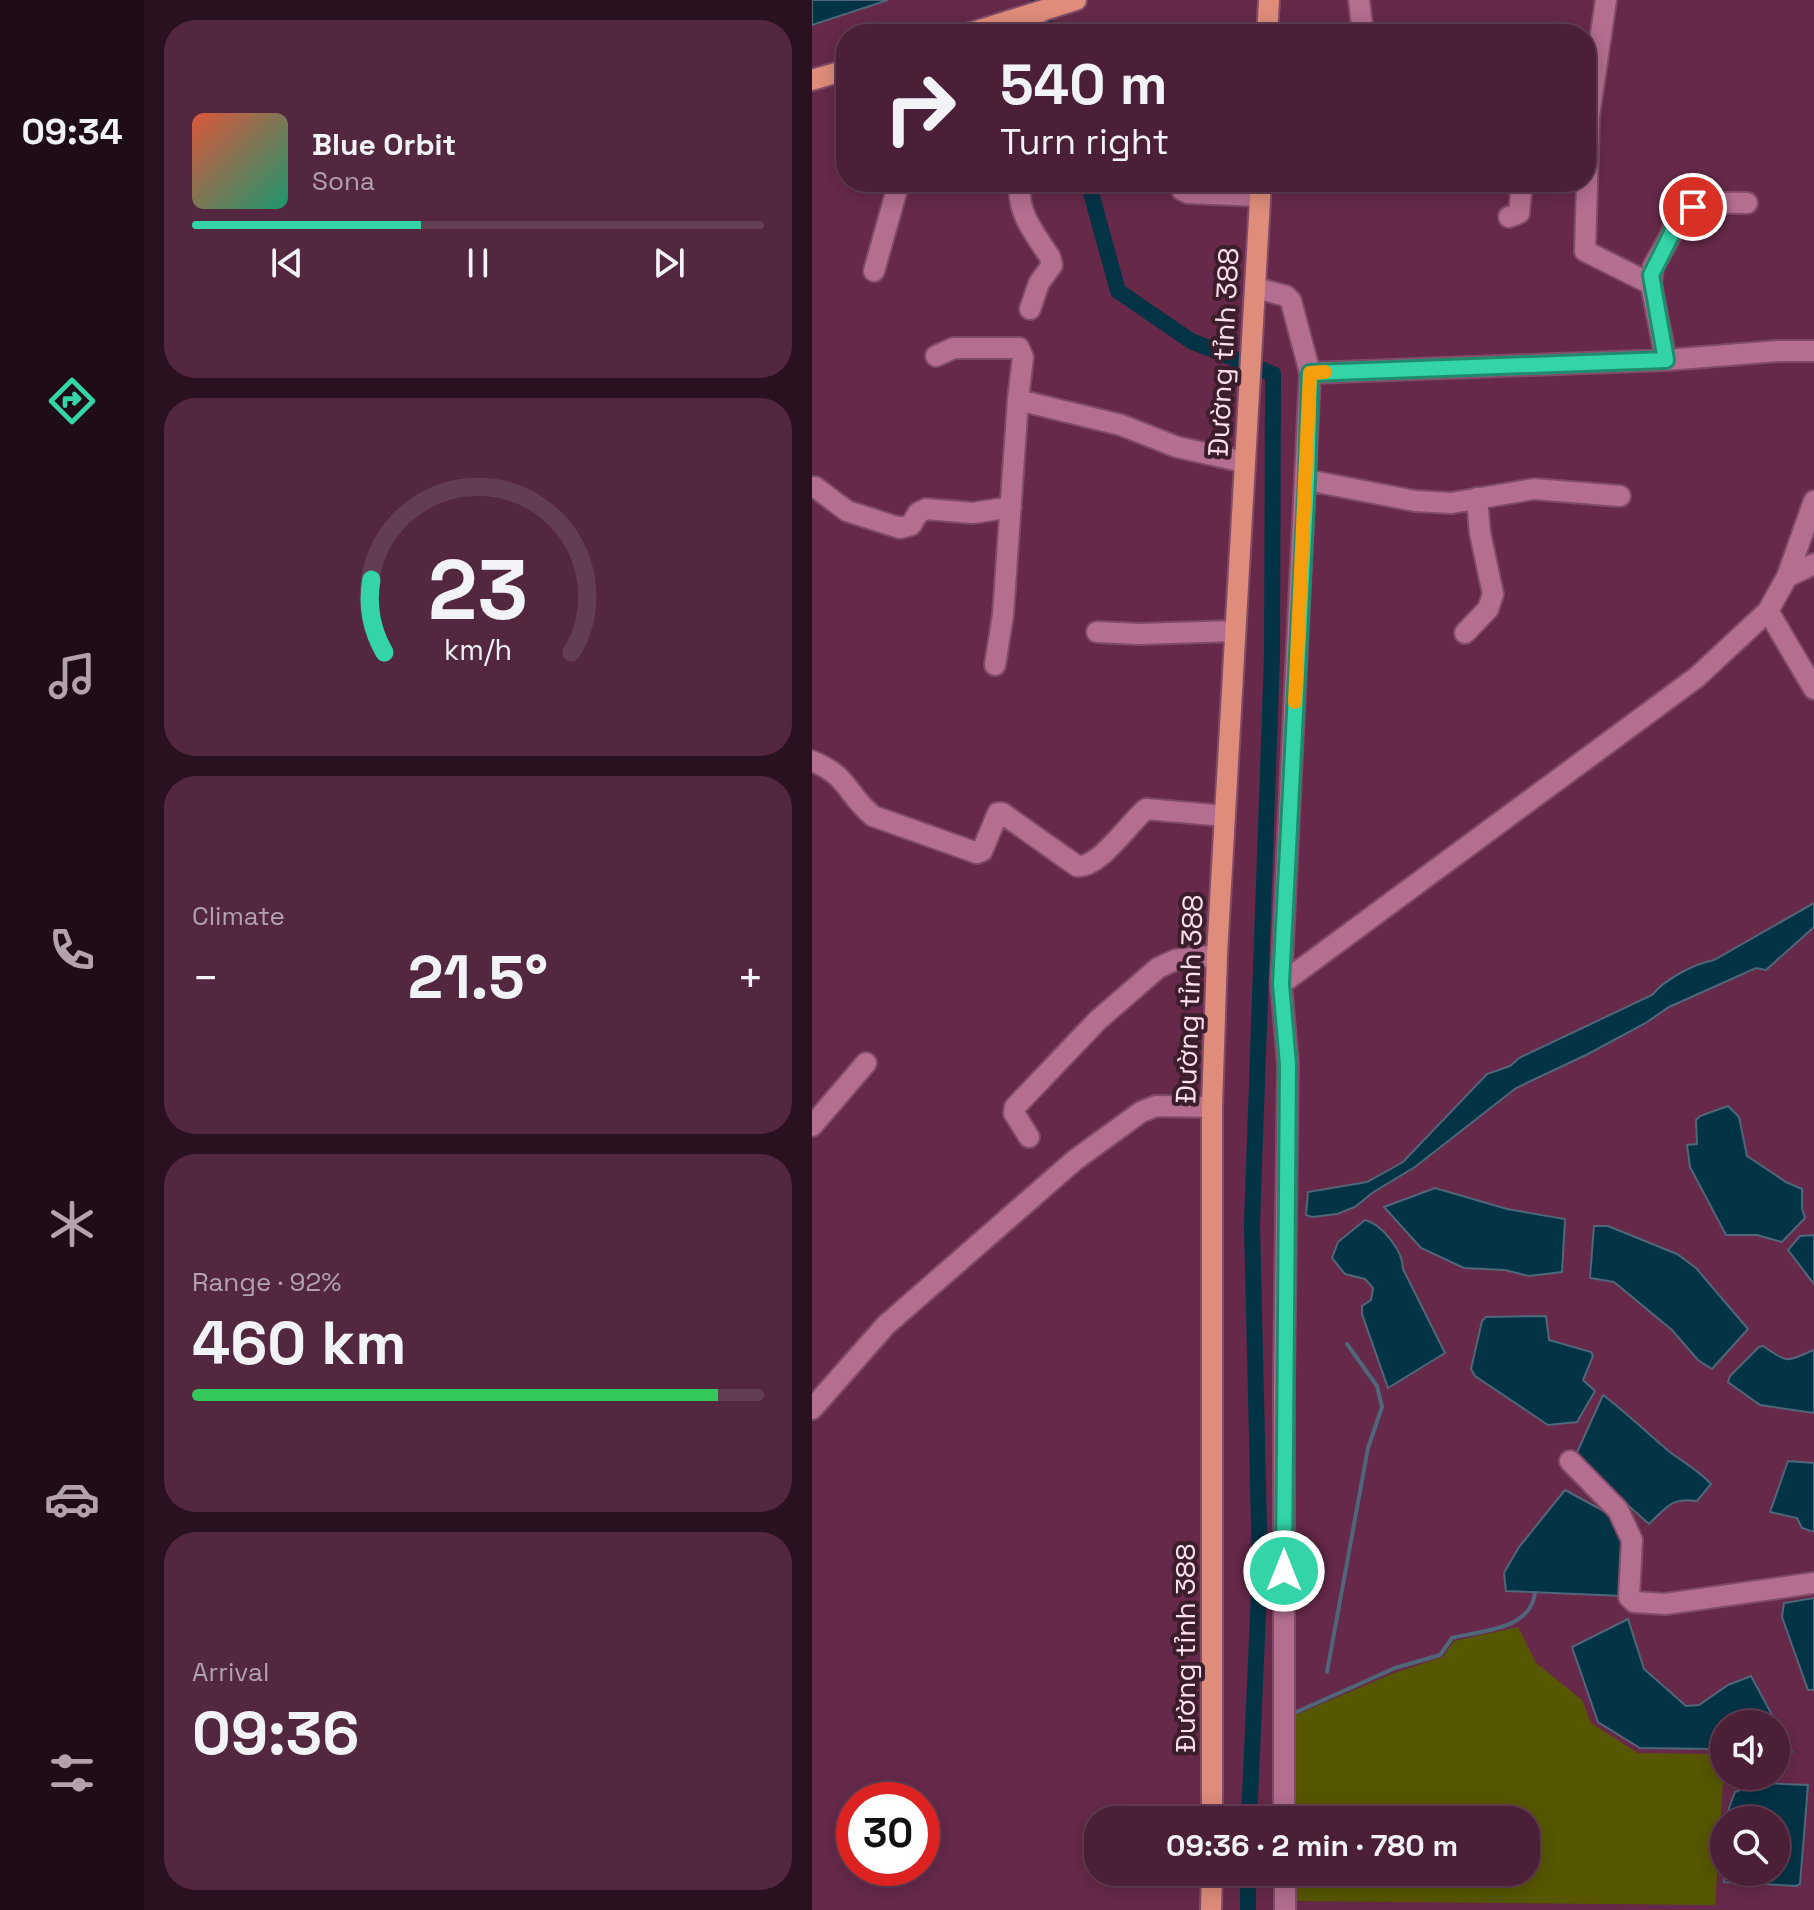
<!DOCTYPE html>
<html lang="en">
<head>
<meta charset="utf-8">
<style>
	body { margin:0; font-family:"Space Grotesk",sans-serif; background:#532740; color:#f1f3f6; height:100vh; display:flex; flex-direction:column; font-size:30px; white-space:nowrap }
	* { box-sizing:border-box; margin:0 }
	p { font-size:26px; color:#b2a2ae }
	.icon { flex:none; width:44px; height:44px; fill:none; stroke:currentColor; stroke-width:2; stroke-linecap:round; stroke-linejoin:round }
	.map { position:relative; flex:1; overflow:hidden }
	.sheet { display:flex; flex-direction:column; gap:20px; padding:20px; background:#2a111f; width:668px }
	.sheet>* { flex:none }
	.guide { position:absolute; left:24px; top:24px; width:760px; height:168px; border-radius:32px; box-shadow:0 4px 20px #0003,0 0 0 2px #633d53; background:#4c1f38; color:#f1f3f6; overflow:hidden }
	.buttons { position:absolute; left:898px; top:1710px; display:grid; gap:16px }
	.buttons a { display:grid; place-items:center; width:80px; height:80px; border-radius:50%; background:#4c1f38; box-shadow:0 4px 20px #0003,0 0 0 2px #633d53; font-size:40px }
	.speed { position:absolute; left:24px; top:1782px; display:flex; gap:16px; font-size:40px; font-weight:700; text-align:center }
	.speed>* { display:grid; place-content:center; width:104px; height:104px; border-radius:50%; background:#4c1f38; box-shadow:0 4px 20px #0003,0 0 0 2px #633d53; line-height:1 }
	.speed .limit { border:12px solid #d22; background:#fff; color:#111 }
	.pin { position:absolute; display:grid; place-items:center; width:68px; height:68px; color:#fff; margin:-34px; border:4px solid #fff; border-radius:50%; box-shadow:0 2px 8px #0007 }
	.me { position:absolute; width:88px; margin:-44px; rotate:0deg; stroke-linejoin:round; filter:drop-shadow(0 0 6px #0008) }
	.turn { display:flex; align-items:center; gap:28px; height:168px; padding:0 32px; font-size:36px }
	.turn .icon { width:104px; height:104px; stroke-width:2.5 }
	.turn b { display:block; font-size:56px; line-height:68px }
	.big { font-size:60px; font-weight:700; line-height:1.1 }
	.sheet .card { flex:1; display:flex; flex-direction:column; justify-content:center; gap:12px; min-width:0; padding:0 28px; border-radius:32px; background:#532740 }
	.sheet .dial { align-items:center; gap:0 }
	.dial svg { height:208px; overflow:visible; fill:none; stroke:#633d53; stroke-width:7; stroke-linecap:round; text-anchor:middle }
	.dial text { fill:#f1f3f6; stroke:none }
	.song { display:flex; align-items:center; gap:24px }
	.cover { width:96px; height:96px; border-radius:12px; background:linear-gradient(135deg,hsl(10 70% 55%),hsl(160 70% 35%)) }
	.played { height:8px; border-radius:4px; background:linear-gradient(90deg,#32d4a8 40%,#633d53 40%) }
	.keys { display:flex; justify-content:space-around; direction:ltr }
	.heat { display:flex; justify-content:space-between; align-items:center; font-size:44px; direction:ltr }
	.charge { height:12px; border-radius:6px; background:linear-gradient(90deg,#34c759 92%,#633d53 0) }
	.trip { position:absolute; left:272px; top:1806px; width:456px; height:80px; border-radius:32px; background:#4c1f38; box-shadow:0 4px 20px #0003,0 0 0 2px #633d53; font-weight:700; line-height:80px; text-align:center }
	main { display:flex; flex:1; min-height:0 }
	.tabs { display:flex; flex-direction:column; width:144px; justify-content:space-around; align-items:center; background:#1e0c16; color:#b2a2ae }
	.tabs .icon { width:56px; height:56px }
	.tabs .selected { color:#32d4a8 }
	.tabs b { font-size:36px; color:#f1f3f6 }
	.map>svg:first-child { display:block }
	.green { fill:#575700 }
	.water { fill:#033446; stroke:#4f6778; stroke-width:2 }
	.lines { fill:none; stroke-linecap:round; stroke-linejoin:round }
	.stream { stroke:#4f6778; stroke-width:4 }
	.canal { stroke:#033446; stroke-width:16 }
	.minor-casing { stroke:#804b69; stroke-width:24 }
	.major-casing { stroke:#804b69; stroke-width:24 }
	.minor { stroke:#b36e90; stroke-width:20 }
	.major { stroke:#df8c7a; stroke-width:20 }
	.route-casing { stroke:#208a6d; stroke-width:20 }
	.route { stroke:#32d4a8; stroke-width:14 }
	.slow { stroke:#f59e0b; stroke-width:14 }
	.labels { text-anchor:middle; stroke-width:8; stroke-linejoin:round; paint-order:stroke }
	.street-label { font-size:28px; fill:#ffdfed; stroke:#3a1e2c }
</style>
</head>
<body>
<main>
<nav class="tabs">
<b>09:34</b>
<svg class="icon selected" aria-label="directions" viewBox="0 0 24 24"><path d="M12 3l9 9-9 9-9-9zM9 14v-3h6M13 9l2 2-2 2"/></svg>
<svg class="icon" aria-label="music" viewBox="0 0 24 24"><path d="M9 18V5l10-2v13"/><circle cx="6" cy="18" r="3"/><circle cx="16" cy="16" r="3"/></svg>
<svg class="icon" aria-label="phone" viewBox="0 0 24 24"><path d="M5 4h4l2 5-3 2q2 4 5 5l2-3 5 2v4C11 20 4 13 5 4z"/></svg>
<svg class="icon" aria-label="climate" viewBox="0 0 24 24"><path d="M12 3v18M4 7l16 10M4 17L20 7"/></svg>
<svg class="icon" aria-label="car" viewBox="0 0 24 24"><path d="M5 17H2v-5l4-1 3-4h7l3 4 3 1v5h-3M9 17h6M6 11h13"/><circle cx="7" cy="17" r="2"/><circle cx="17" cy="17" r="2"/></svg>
<svg class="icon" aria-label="filters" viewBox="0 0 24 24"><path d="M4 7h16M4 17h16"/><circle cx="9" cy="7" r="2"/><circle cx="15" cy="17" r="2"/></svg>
</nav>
<section class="sheet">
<div class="card">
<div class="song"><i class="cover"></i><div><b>Blue Orbit</b><p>Sona</p></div></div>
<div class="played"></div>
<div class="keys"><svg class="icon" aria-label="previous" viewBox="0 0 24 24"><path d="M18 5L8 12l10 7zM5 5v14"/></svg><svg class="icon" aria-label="pause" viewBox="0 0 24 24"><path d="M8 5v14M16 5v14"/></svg><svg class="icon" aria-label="next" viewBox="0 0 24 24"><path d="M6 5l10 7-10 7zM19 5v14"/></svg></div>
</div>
<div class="card dial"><svg viewBox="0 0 100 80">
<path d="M14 69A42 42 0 1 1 86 69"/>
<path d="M14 69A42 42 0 0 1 9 41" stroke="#32d4a8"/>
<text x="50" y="56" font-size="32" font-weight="700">23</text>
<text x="50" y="72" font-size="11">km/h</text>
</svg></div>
<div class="card"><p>Climate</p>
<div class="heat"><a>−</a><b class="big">21.5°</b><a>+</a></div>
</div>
<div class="card"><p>Range · 92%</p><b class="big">460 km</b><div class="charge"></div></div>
<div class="card"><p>Arrival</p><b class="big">09:36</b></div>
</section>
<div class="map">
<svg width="1002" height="1910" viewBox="0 0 1002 1910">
	<rect width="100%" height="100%" fill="#66294a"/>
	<path class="green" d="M706,1627L724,1663L770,1700L779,1723L826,1753L896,1754L912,1767L903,1905L480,1901V1872H714V1820H480L479,1717L582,1673L631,1657L642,1641Z"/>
	<path class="water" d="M0,0H76L0,25Z
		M1002,903V927L954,970L944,968L857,1007L832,1024L776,1054L704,1088L603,1167L560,1193L543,1207L525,1214L500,1217L494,1215L496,1192L555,1182L591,1162L675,1074L698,1066L707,1058L840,995C853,979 882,964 902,960Z
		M916,1106L927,1117L935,1156L974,1182L990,1189V1208L993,1218L970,1242L945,1235H914L878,1167L875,1145L885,1144L884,1120L888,1116Z
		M623,1188L695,1209L753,1219L750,1272L717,1276L693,1270L652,1268L609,1248L572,1207Z
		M553,1220C570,1224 591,1251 591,1269L633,1353L576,1388L550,1314V1306L559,1300L561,1288L553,1279L533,1274L520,1258L526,1242Z
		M782,1226H796L865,1254L884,1268L936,1329L900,1369L886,1360L860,1330L802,1282L778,1278Z
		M1002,1235V1284L976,1250L988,1236Z
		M734,1316L737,1340L779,1352L781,1356L771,1380L783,1391L765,1422L736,1425L663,1376L659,1369L670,1321L674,1317Z
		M951,1346C978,1364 972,1362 1002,1350V1413L948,1405L916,1382L918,1376L947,1347Z
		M791,1395C815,1413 836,1434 859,1453C873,1463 887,1471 899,1484L885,1501C859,1497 854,1508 837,1524L817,1506L801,1499L762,1459Z
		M976,1461L1002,1463V1532L990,1528L985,1518L958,1512Z
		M753,1490L801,1516L814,1539L811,1596L694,1591L692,1573L707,1547Z
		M1002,1598V1690H996L970,1617L972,1603Z
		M816,1619L832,1669L874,1706L887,1705L916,1685L939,1676L980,1752L964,1763V1724H912V1762L898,1749L828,1748L786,1722L760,1647Z
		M947,1783L996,1785L988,1884L984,1886L912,1882V1872H964V1820H916L917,1808L923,1792Z"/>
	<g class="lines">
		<path class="stream" d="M515,1672L556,1448L570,1407L565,1386L535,1344
			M480,1714L583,1668L628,1655L640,1638C671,1630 718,1630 723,1593"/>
		<path class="canal" d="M227,0L235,34
			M276,182L306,291L379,341L461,374L460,656L440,1224L448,1570L437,1820
			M436,1872V1910"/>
		<defs>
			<path id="minor" d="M547,0L551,34
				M794,0L777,116L773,251L839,284L854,360
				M201,34L229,12
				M208,182C204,212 223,234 238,257L240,265L227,283L218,309
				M368,182L370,190L376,193L448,196
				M697,217L707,213L710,182
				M62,271L87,182
				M839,284L841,267L859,235L866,213C885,202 914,202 935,203
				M444,288L474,296L479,301L498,373L854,360L966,351H1002
				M124,356L142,348H207L211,357L206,400L309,425L365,447L432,462
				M495,480L603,501L639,503L722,489L808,496
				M3,487L35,511L88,528L99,525L106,513L114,509L161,513L199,507
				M1002,501L975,577L956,611L1002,689
				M975,577L1002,564
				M285,632L327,634L423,631
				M653,633L676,609L681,594L668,533L665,498
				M183,665L191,615L206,400
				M0,761C37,776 34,794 61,816L165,853L170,851L186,813H190L265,866C287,869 317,823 334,809L413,816
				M469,984L885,677L956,611
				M0,1126L54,1063
				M217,1137L202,1113L203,1107L286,1020L346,968L363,960L405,955
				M0,1409L74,1325L263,1160L329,1112L344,1106L400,1107
				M758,1461L806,1510L820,1540L817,1597L822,1602L853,1604L1002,1583
				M472,1820V1381L476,1064L469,984L498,373
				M473,1872V1910"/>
			<path id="major" d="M155,34L264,0
				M455,34L457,0
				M0,80L34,70
				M400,1820V1107L405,955L449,182
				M399,1910L400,1872"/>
		</defs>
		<use href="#minor" class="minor-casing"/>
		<use href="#major" class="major-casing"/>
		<use href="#minor" class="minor"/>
		<use href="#major" class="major"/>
	</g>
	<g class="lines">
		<defs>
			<path id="route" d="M472,1571L476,1064L469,984L495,480L498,373L854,360L839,275L859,235L866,213L881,207"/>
		</defs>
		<use href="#route" class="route-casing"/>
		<use href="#route" class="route"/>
		<path class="slow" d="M483,702L498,373L513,372"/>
	</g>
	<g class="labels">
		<g class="street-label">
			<text transform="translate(411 352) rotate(-87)" y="10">Đường tỉnh 388</text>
			<text transform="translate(377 999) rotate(-88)" y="10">Đường tỉnh 388</text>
			<text transform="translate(373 1648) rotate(-90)" y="10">Đường tỉnh 388</text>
		</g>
	</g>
</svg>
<div class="buttons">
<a><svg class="icon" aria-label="sound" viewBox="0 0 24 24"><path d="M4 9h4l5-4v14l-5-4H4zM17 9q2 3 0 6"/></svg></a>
<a><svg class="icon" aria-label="search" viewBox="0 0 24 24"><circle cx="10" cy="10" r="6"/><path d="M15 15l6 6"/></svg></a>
</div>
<div class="speed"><div class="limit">30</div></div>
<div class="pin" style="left:881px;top:207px;background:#d93025"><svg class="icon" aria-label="arrive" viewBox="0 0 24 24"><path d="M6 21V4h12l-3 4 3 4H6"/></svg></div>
<svg class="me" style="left:472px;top:1571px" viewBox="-20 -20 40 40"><circle r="17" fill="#32d4a8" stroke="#fff" stroke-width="3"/><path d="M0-11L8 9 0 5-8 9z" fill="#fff"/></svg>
<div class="trip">09:36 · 2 min · 780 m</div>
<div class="guide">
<div class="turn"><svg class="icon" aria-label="right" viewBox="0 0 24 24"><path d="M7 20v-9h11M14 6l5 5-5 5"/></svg><div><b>540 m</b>Turn right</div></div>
</div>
</div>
</main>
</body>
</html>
